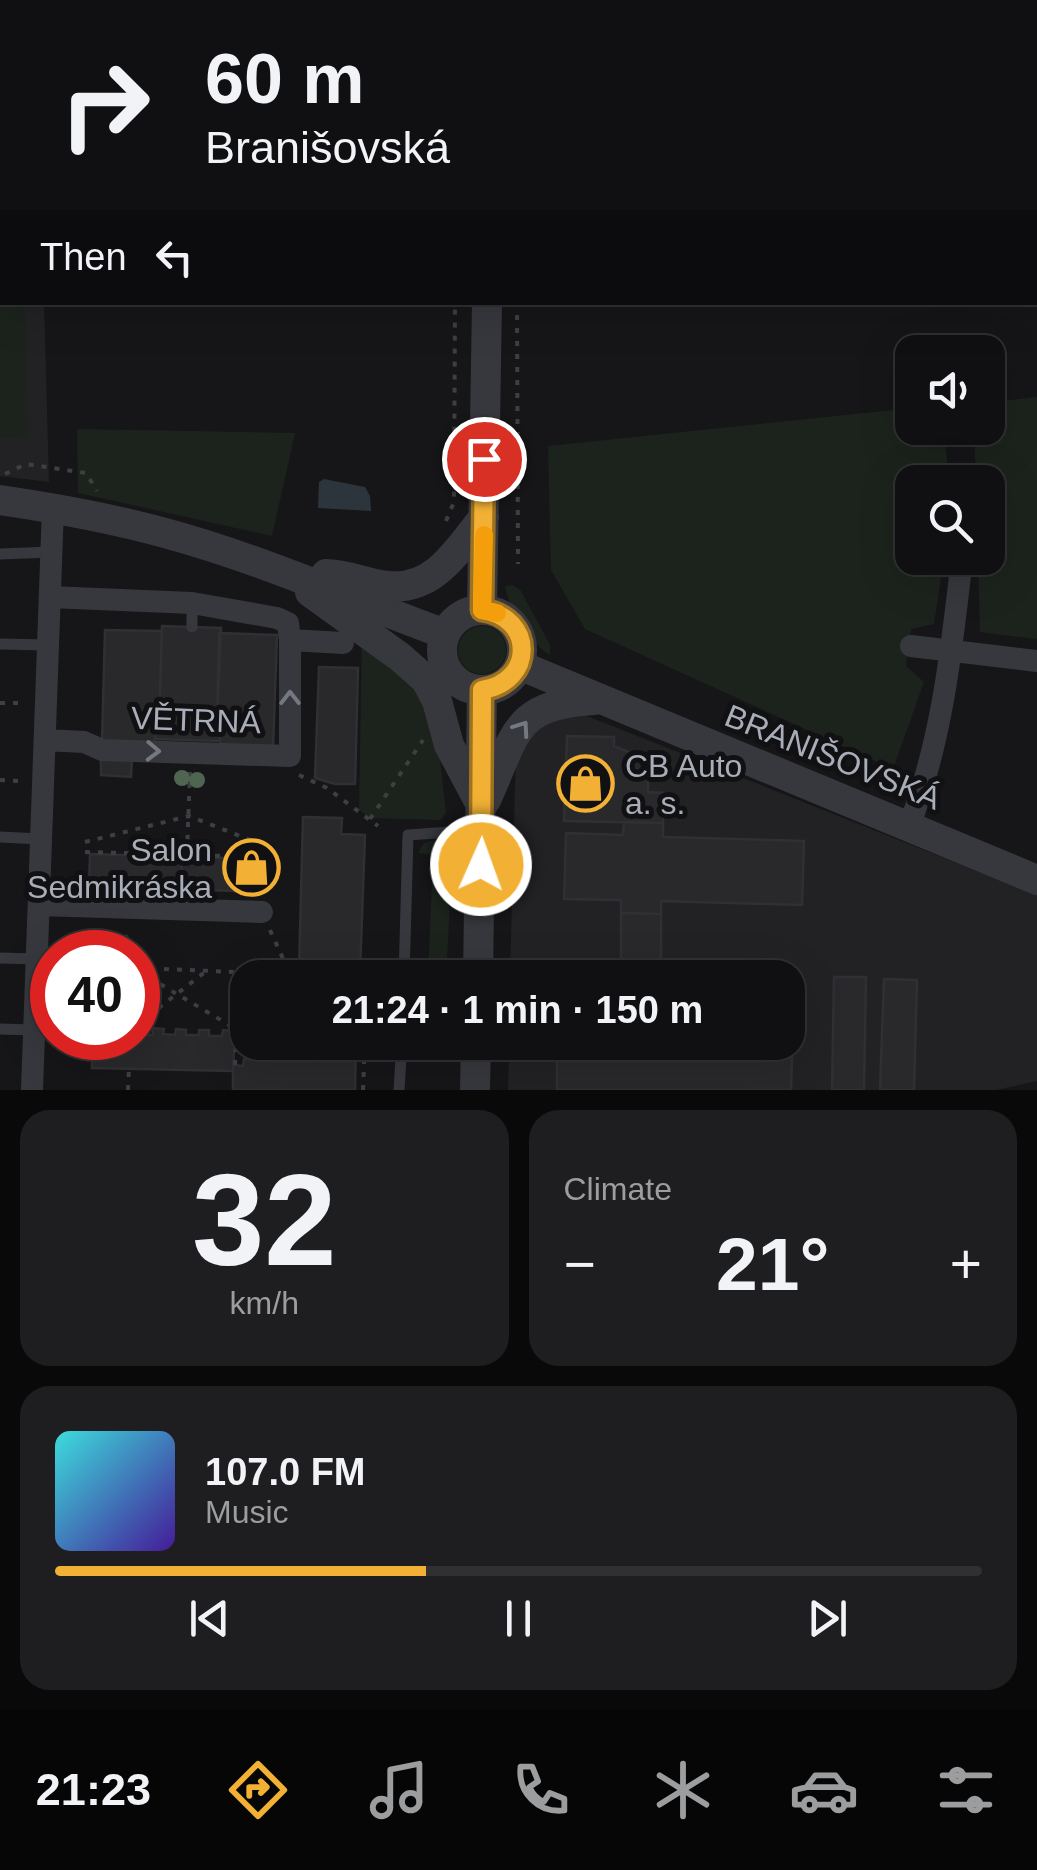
<!DOCTYPE html>
<html lang="en">
<head>
<meta charset="utf-8">
<style>
	body { margin:0; font-family:Helvetica,sans-serif; background:#1e1e20; color:#f1f3f6; height:100vh; display:flex; flex-direction:column; font-size:38px; white-space:nowrap }
	* { box-sizing:border-box; margin:0 }
	p { font-size:32px; color:#9c9d9f }
	.icon { flex:none; width:55px; height:55px; fill:none; stroke:currentColor; stroke-width:2; stroke-linecap:round; stroke-linejoin:round }
	.map { position:relative; height:1090px; overflow:hidden }
	.sheet { display:flex; flex-direction:column; gap:20px; padding:20px; background:#09090a; flex:1 }
	.sheet>* { flex:none }
	.top-card { position:absolute; left:0px; top:0px; width:1038px; height:305px; box-shadow:0 10px 40px #0002,0 0 0 2px #303032; background:#101012; color:#f1f3f6; overflow:hidden }
	.buttons { position:absolute; left:895px; top:335px; display:grid; gap:20px }
	.buttons a { display:grid; place-items:center; width:110px; height:110px; border-radius:20px; background:#101012; box-shadow:0 10px 40px #0002,0 0 0 2px #303032; font-size:50px }
	.speed { position:absolute; left:30px; top:930px; display:flex; gap:20px; font-size:50px; font-weight:700; text-align:center }
	.speed>* { display:grid; place-content:center; width:130px; height:130px; border-radius:50%; background:#101012; box-shadow:0 10px 40px #0002,0 0 0 2px #303032; line-height:1 }
	.speed .limit { border:15px solid #d22; background:#fff; color:#111 }
	.pin { position:absolute; display:grid; place-items:center; width:85px; height:85px; color:#fff; margin:-42px; border:5px solid #fff; border-radius:50%; box-shadow:0 2px 10px #0007 }
	.me { position:absolute; width:110px; margin:-55px; rotate:2deg; stroke-linejoin:round; filter:drop-shadow(0 0 8px #0008) }
	.turn { display:flex; align-items:center; gap:35px; height:210px; padding:0 40px; font-size:45px }
	.turn .icon { width:130px; height:130px; stroke-width:2.5 }
	.turn b { display:block; font-size:70px; line-height:85px }
	.then { display:flex; align-items:center; height:95px; padding:0 40px; background:#0003; gap:20px; font-size:38px }
	.big { font-size:75px; font-weight:800; line-height:1.1 }
	.sheet .tile { flex:1; display:flex; flex-direction:column; justify-content:center; gap:15px; min-width:0; padding:0 35px; border-radius:30px; background:#1e1e20 }
	.sheet .dial { align-items:center; gap:0 }
	.dial b { font-size:130px; line-height:1 }
	.song { display:flex; align-items:center; gap:30px }
	.cover { width:120px; height:120px; border-radius:15px; background:linear-gradient(135deg,hsl(180 70% 55%),hsl(260 70% 35%)) }
	.played { height:10px; border-radius:5px; background:linear-gradient(90deg,#f2b134 40%,#303032 40%) }
	.keys { display:flex; justify-content:space-around; direction:ltr }
	.heat { display:flex; justify-content:space-between; align-items:center; font-size:55px; direction:ltr }
	.sheet .tiles { flex:1; display:grid; gap:20px; grid-template-columns:1fr 1fr }
	.tile:last-child { grid-column:span 2 }
	.trip { position:absolute; left:230px; top:960px; width:575px; height:100px; border-radius:30px; background:#101012; box-shadow:0 10px 40px #0002,0 0 0 2px #303032; font-weight:800; line-height:100px; text-align:center }
	.dock { display:flex; height:160px; justify-content:space-around; align-items:center; background:#060607; color:#9c9d9f }
	.dock .icon { width:70px; height:70px }
	.dock .active { color:#f2b134 }
	.dock b { font-size:45px; color:#f1f3f6 }
	.map>svg:first-child { display:block }
	.built { fill:#222225 }
	.green { fill:#1c231d }
	.water { fill:#2c353c }
	.building { fill:#29292c; stroke:#303034; stroke-width:2.5 }
	.lines { fill:none; stroke-linecap:round; stroke-linejoin:round }
	.path { stroke:#3d3f44; stroke-width:4; stroke-dasharray:5 8; stroke-linecap:butt }
	.service { stroke:#37383d; stroke-width:11 }
	.minor { stroke:#37383d; stroke-width:22 }
	.tertiary { stroke:#37383d; stroke-width:30 }
	.tree { fill:#506452 }
	.oneway { stroke:#757881 }
	.route-casing { stroke:#9d7322; stroke-width:25 }
	.route { stroke:#f2b134; stroke-width:18 }
	.slow { stroke:#f59e0b; stroke-width:18 }
	.labels { text-anchor:middle; stroke-width:10; stroke-linejoin:round; paint-order:stroke }
	.street-label { font-size:32px; fill:#a8adb8; stroke:#111113 }
	.poi-label { font-size:32px; fill:#a8adb8; stroke:#111113; text-anchor:start }
</style>
</head>
<body>
<div class="map">
<svg width="1037" height="1090" viewBox="0 0 1037 1090">
	<rect width="100%" height="100%" fill="#161618"/>
	<path class="built" d="M0,0H36L2,2V302L44,303L49,482L0,476Z
		M562,706L1037,895V1081L996,1090H508L509,1043L788,1042V978L510,977L517,712Z"/>
	<path class="green" d="M0,264H2V302L25,303L28,439L0,437Z
		M1037,397V639L980,632L978,558H988V482H976L974,428H988V403Z
		M912,408V428H944L949,482H912V558H944L934,624L911,629L906,666L924,682L893,769L585,629L551,570L548,446Z
		M77,429L295,433L272,536L78,493Z
		M513,585L521,591L550,645V655C533,646 507,605 505,586Z
		M458 650a24 24 0 1 1 48 0a24 24 0 1 1-48 0Z
		M362,630L399,646L437,731L446,813L441,820L370,818L359,810Z
		M434,840L453,846L446,977H428L433,855L418,853L424,843Z"/>
	<path class="water" d="M324,479L365,487L370,496L371,511L318,508L319,482Z"/>
	<path class="building" d="M162,626L221,628L217,724L220,723V741L155,739L156,722H159Z
		M105,630L162,631L159,722H156L155,744L102,742Z
		M219,633L277,635L273,748L220,746V723L217,724Z
		M319,667L358,668L355,784H335L315,778Z
		M567,736L614,737V746L648,760V792L664,793L663,823L564,821Z
		M101,759L132,760L131,777L101,775Z
		M303,817L342,818L341,834L365,835L360,972L299,970Z
		M624,822L663,823V837L804,841L802,905L661,901V914L621,913V900L564,899L566,833L623,835Z
		M90,854L182,857L181,889L89,886Z
		M182,857L261,859L260,892L181,889Z
		M621,913L661,914V978H621Z
		M96,936H127V952H96Z
		M834,977H866L864,1090H832Z
		M884,979L917,980L914,1090H880Z
		M788,991H794L791,1090H557V1059H571L569,1042H788Z
		M153,1028L164,1029L163,1034L175,1035L176,1029L186,1030V1035H199V1030H209V1036H222L223,1030L235,1031L233,1071L92,1068V1055H87V1044H93V1038H138V1034L153,1035Z
		M324,1042H356L355,1090H233V1065L243,1066L244,1059L323,1061Z"/>
	<g class="lines">
		<path class="path" d="M444,0L445,2
			M506,0L507,2
			M517,302L518,564
			M5,474L26,464L86,473L97,491
			M446,521L454,502L455,302
			M0,703H20
			M299,775L327,788L378,826
			M0,780L18,781
			M370,819L423,740
			M85,842L189,816L263,845V889
			M85,852L264,857
			M187,853L190,772
			M270,930L289,972
			M138,968L383,978
			M138,971L236,1029L248,1021
			M138,1024L205,972
			M308,1042L319,1061
			M235,1065L238,972
			M128,1090L129,1068
			M363,1090L365,1042"/>
		<path class="service" d="M0,554L52,552
			M192,627V603
			M0,644L48,645
			M0,837L41,839
			M0,958L37,959
			M404,978L408,835L477,830
			M0,1029L34,1030
			M399,1090L402,1042"/>
		<path class="minor" d="M290,640L343,643
			M911,646L1037,661
			M45,740L84,742L102,750L290,756V640L288,623L277,618L192,603L50,597
			M909,826C942,741 952,647 962,558
			M40,905L262,912
			M32,1090L53,507"/>
		<path class="tertiary" d="M473,0V2
			M0,500C55,508 111,518 165,533C261,559 352,600 445,634
			M326,574C347,574 367,584 388,586C435,591 458,549 484,517
			M310,592L400,657L426,680L437,701L449,745L482,807
			M482,610L487,302
			M442 650a40 40 0 1 1 80 0a40 40 0 1 1-80 0Z
			M519,665L1037,880
			M486,800C516,735 513,704 594,700
			M478,978L482,690
			M475,1090L476,1042"/>
	</g>
	<g class="tree">
		<circle cx="182" cy="778" r="8"/>
		<circle cx="197" cy="780" r="8"/>
		<circle cx="90" cy="940" r="8"/>
	</g>
	<defs><path id="oneway-chevron" d="M-2-3.5L2.5 0L-2 3.5" fill="none" stroke-width="1.6" stroke-linecap="round" stroke-linejoin="round" transform="scale(2.5)"/></defs>
	<g class="oneway">
		<use href="#oneway-chevron" transform="translate(290 698) rotate(-90)"/>
		<use href="#oneway-chevron" transform="translate(522 728) rotate(-55)"/>
		<use href="#oneway-chevron" transform="translate(153 751) rotate(2)"/>
	</g>
	<g class="lines">
		<defs>
			<path id="route" d="M481,865L482,690C535,682 535,617 482,610L484,459"/>
		</defs>
		<use href="#route" class="route-casing"/>
		<use href="#route" class="route"/>
		<path class="slow" d="M484,535L482,610L497,613"/>
	</g>
	<defs>
		<symbol id="shop-ring" viewBox="-11 -11 22 22"><circle r="9.5" fill="#111113" stroke="#f2b134" stroke-width="1.5"/><path d="M-5-2.5h2.3a2.7 3.5 0 0 1 5.4 0H5L5.5 6h-11ZM-1.5-2.5h3a1.5 2.3 0 0 0-3 0Z" fill="#f2b134"/></symbol>
	</defs>
	<g fill-rule="evenodd">
		<use href="#shop-ring" x="554" y="752" width="63" height="63"/>
		<use href="#shop-ring" x="220" y="836" width="63" height="63"/>
	</g>
	<g class="labels">
		<g class="street-label">
			<text transform="translate(196 720) rotate(2)" y="11">VĚTRNÁ</text>
			<text transform="translate(833 757) rotate(22)" y="11">BRANIŠOVSKÁ</text>
		</g>
		<g class="poi-label">
			<text x="625" y="777">CB Auto<tspan x="625" dy="37">a. s.</tspan></text>
			<text x="212" y="861" text-anchor="end">Salon<tspan x="212" dy="37">Sedmikráska</tspan></text>
		</g>
	</g>
</svg>
<div class="buttons">
<a><svg class="icon" aria-label="sound" viewBox="0 0 24 24"><path d="M4 9h4l5-4v14l-5-4H4zM17 9q2 3 0 6"/></svg></a>
<a><svg class="icon" aria-label="search" viewBox="0 0 24 24"><circle cx="10" cy="10" r="6"/><path d="M15 15l6 6"/></svg></a>
</div>
<div class="speed"><div class="limit">40</div></div>
<div class="pin" style="left:484px;top:459px;background:#d93025"><svg class="icon" aria-label="arrive" viewBox="0 0 24 24"><path d="M6 21V4h12l-3 4 3 4H6"/></svg></div>
<svg class="me" style="left:481px;top:865px" viewBox="-20 -20 40 40"><circle r="17" fill="#f2b134" stroke="#fff" stroke-width="3"/><path d="M0-11L8 9 0 5-8 9z" fill="#fff"/></svg>
<div class="trip">21:24 · 1 min · 150 m</div>
<div class="top-card">
<div class="turn"><svg class="icon" aria-label="right" viewBox="0 0 24 24"><path d="M7 20v-9h11M14 6l5 5-5 5"/></svg><div><b>60 m</b>Branišovská</div></div>
<div class="then">Then<svg class="icon" aria-label="left" viewBox="0 0 24 24"><path d="M17 20v-9H6M10 6l-5 5 5 5"/></svg></div>
</div>
</div>
<section class="sheet">
<div class="tiles">
<div class="tile dial"><b>32</b><p>km/h</p></div>
<div class="tile"><p>Climate</p>
<div class="heat"><a>−</a><b class="big">21°</b><a>+</a></div>
</div>
<div class="tile">
<div class="song"><i class="cover"></i><div><b>107.0 FM</b><p>Music</p></div></div>
<div class="played"></div>
<div class="keys"><svg class="icon" aria-label="previous" viewBox="0 0 24 24"><path d="M18 5L8 12l10 7zM5 5v14"/></svg><svg class="icon" aria-label="pause" viewBox="0 0 24 24"><path d="M8 5v14M16 5v14"/></svg><svg class="icon" aria-label="next" viewBox="0 0 24 24"><path d="M6 5l10 7-10 7zM19 5v14"/></svg></div>
</div>
</div>
</section>
<nav class="dock">
<b>21:23</b>
<svg class="icon active" aria-label="directions" viewBox="0 0 24 24"><path d="M12 3l9 9-9 9-9-9zM9 14v-3h6M13 9l2 2-2 2"/></svg>
<svg class="icon" aria-label="music" viewBox="0 0 24 24"><path d="M9 18V5l10-2v13"/><circle cx="6" cy="18" r="3"/><circle cx="16" cy="16" r="3"/></svg>
<svg class="icon" aria-label="phone" viewBox="0 0 24 24"><path d="M5 4h4l2 5-3 2q2 4 5 5l2-3 5 2v4C11 20 4 13 5 4z"/></svg>
<svg class="icon" aria-label="climate" viewBox="0 0 24 24"><path d="M12 3v18M4 7l16 10M4 17L20 7"/></svg>
<svg class="icon" aria-label="car" viewBox="0 0 24 24"><path d="M5 17H2v-5l4-1 3-4h7l3 4 3 1v5h-3M9 17h6M6 11h13"/><circle cx="7" cy="17" r="2"/><circle cx="17" cy="17" r="2"/></svg>
<svg class="icon" aria-label="filters" viewBox="0 0 24 24"><path d="M4 7h16M4 17h16"/><circle cx="9" cy="7" r="2"/><circle cx="15" cy="17" r="2"/></svg>
</nav>
</body>
</html>
